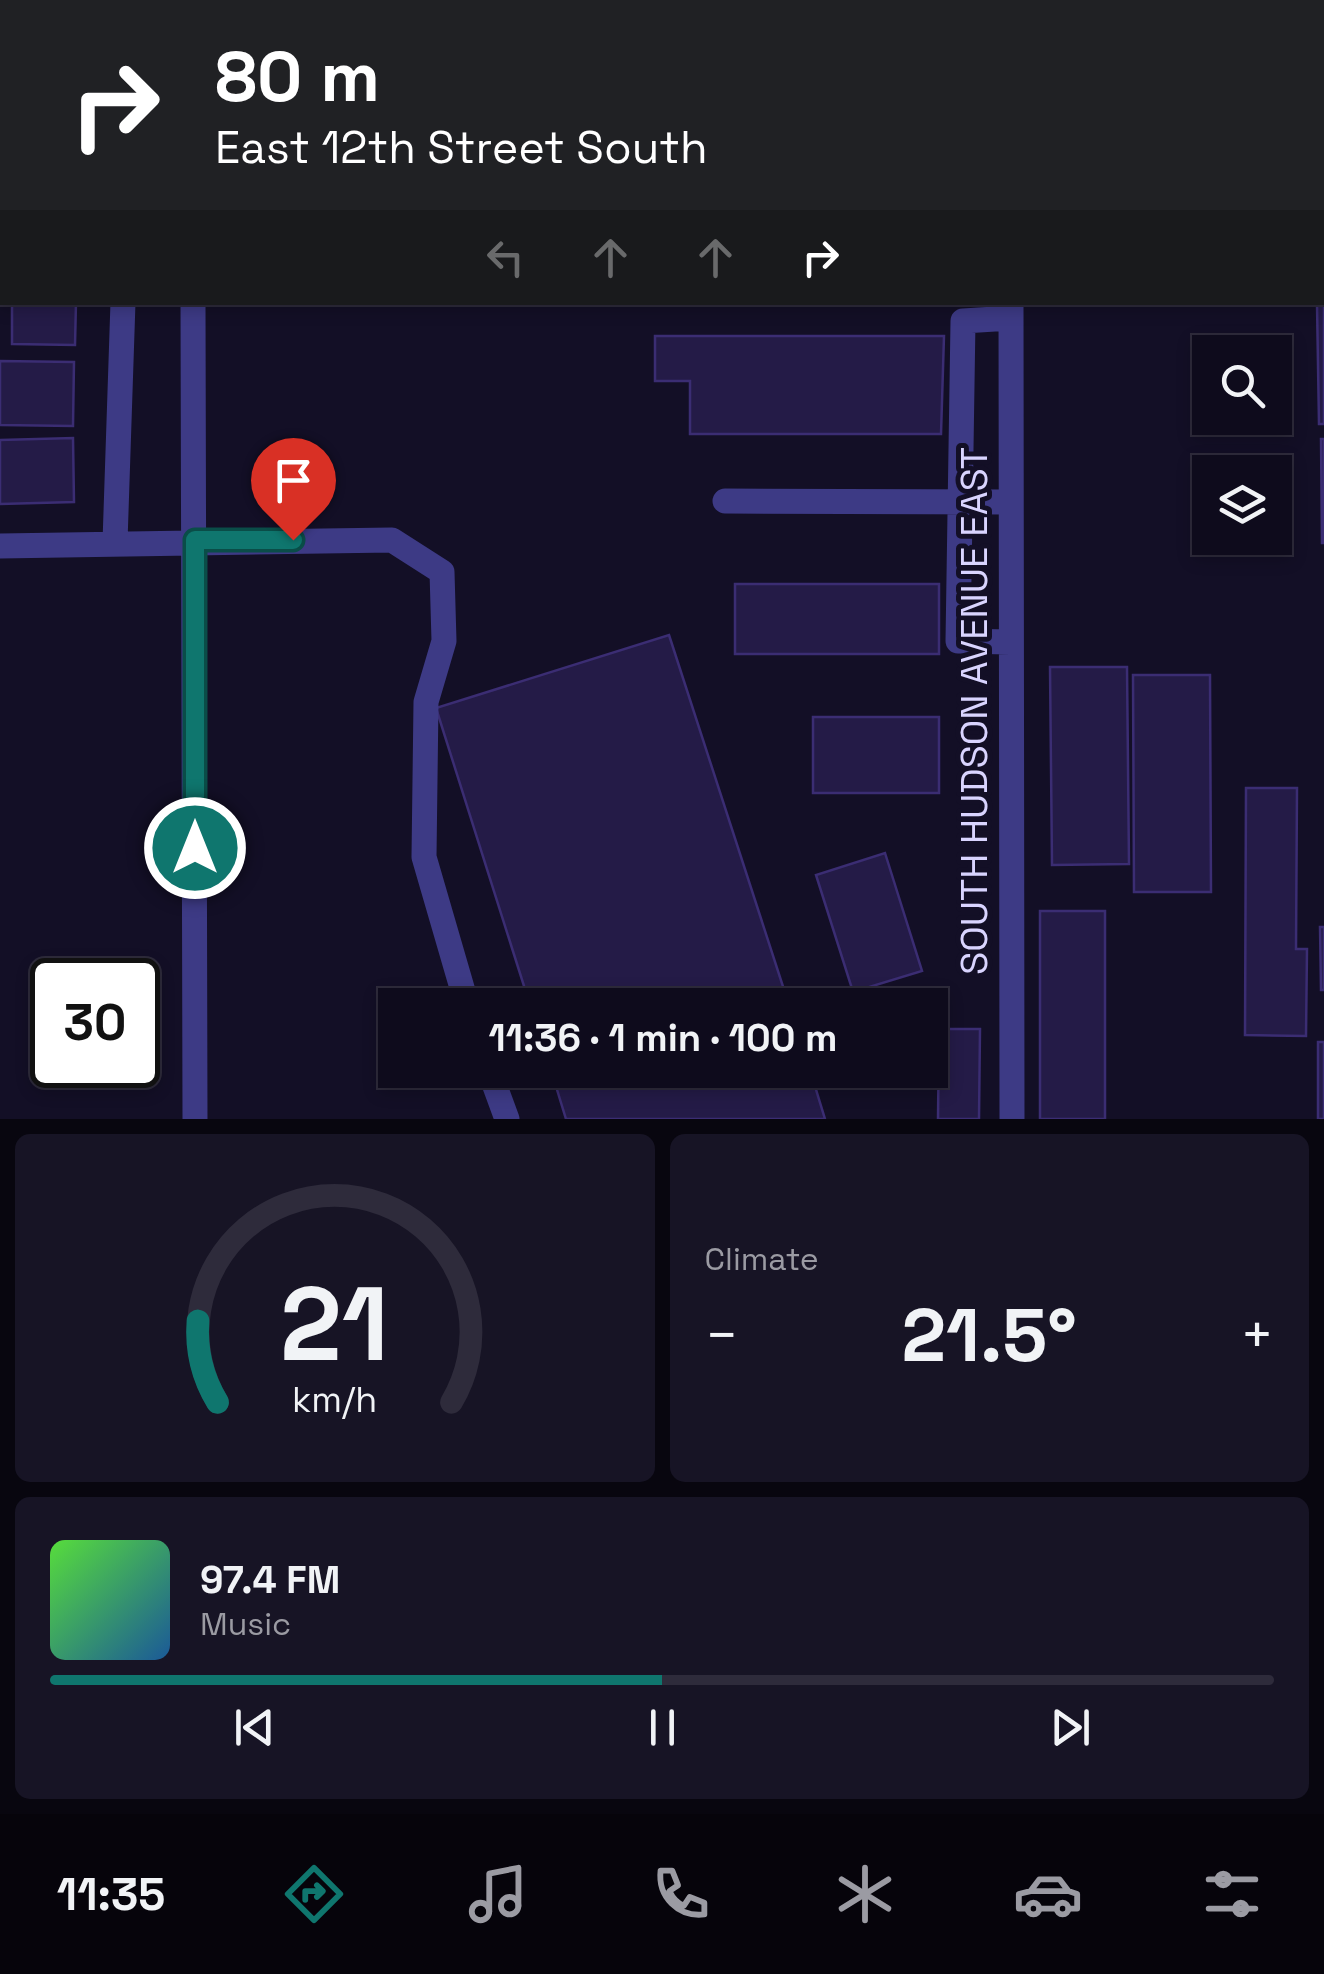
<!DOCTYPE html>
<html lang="en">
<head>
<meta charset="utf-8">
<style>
	body { margin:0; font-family:"Space Grotesk",sans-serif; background:#171425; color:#f1f3f6; height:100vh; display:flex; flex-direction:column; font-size:38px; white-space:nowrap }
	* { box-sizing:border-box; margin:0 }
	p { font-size:32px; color:#9b9ba3 }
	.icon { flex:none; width:55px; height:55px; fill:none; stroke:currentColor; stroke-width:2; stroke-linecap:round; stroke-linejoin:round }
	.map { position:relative; height:1119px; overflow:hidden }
	.panel { display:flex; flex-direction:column; gap:15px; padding:15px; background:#08060f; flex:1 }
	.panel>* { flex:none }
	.guide { position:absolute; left:0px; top:0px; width:1325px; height:305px; box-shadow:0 5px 15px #0003,0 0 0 2px #2e2b3b; background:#202124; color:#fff; overflow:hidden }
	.tools { position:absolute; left:1192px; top:335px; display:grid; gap:20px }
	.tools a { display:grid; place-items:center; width:100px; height:100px; border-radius:0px; background:#0e0b1c; box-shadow:0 5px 15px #0003,0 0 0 2px #2e2b3b; font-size:50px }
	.speed { position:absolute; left:30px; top:958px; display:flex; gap:20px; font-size:50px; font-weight:700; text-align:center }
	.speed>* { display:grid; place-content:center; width:130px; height:130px; border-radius:50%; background:#0e0b1c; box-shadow:0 5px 15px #0003,0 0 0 2px #2e2b3b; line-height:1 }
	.speed .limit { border:5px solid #111; border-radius:15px; background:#fff; color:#111 }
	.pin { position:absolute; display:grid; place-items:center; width:85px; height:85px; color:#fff; margin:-102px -42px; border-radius:50% 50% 50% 0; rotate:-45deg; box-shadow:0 0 10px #0007 }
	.pin .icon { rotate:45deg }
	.me { position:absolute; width:110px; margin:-55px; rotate:0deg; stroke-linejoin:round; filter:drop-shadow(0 0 8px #0008) }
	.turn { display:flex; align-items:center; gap:35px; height:210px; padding:0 50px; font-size:45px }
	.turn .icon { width:130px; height:130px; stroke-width:2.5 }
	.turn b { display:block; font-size:70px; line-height:85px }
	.lanes { display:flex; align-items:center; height:95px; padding:0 50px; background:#0003; justify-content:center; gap:50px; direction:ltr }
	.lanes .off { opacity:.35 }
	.big { font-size:75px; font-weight:700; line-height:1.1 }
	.panel .widget { flex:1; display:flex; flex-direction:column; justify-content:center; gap:15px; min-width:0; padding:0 35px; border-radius:15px; background:#171425 }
	.panel .dial { align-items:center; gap:0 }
	.dial svg { height:260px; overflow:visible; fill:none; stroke:#2e2b3b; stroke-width:7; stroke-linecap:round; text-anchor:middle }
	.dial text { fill:#f1f3f6; stroke:none }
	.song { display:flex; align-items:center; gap:30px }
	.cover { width:120px; height:120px; border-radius:15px; background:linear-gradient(135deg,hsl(110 70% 55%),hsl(210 70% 35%)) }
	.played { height:10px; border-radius:5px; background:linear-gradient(90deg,#0f766e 50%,#2e2b3b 50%) }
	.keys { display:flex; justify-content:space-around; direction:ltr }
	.heat { display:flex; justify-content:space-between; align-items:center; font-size:55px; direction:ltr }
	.panel .tiles { flex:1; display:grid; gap:15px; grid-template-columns:1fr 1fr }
	.widget:last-child { grid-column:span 2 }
	.trip { position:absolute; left:378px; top:988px; width:570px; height:100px; border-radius:0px; background:#0e0b1c; box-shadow:0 5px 15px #0003,0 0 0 2px #2e2b3b; font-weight:700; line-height:100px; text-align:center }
	.menu { display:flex; height:160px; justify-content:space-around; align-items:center; background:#06040b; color:#9b9ba3 }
	.menu .icon { width:70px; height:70px }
	.menu .on { color:#0f766e }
	.menu b { font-size:45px; color:#f1f3f6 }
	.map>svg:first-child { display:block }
	.building { fill:#241b47; stroke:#3b2d73; stroke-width:2.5 }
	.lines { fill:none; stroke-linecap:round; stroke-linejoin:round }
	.minor { stroke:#3d3a85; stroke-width:25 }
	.route-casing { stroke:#0a4d48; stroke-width:25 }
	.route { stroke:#0f766e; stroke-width:18 }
	.labels { text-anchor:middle; stroke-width:10; stroke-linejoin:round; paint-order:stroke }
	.street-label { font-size:38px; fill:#d9d4ff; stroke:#130f26 }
</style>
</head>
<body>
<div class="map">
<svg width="1324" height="1119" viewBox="0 0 1324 1119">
	<rect width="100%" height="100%" fill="#130f26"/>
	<path class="building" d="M723,0H894V2H723Z
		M12,302H76L75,345L12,344Z
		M1317,304H1324V424H1319Z
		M655,336H944L941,434H690V381H655Z
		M0,361L74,362L73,426L0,425Z
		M73,438L74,502L0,504V440Z
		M1321,439H1324V543H1322Z
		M735,584H939V654H735Z
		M669,635L789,1005H530L436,708Z
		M1050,667H1127L1129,864L1052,865Z
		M1133,675H1210L1211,892H1134Z
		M813,717H939V793H813Z
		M1246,788H1297L1296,949H1307L1306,1036L1245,1035Z
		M885,853L922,971L853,992L816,875Z
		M1040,911H1105V1119H1040Z
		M1320,927H1324V990H1321Z
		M939,1029H980L979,1119H938Z
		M1318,1042H1324V1119H1318Z
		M551,1070H810L825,1119H566Z"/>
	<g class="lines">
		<path class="minor" d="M189,0V2
			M256,0V2
			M1011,0V2
			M0,36H2
			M0,184H2
			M193,302L195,1119
			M1011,302L1012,1119
			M725,501L1010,502
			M115,542L123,302
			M0,546L392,540L442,572L444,641L426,702L424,857L467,1005
			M1010,642L958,641L963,321L1011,318
			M489,1070L507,1119"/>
	</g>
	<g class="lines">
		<defs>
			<path id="route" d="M195,848V540H293"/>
		</defs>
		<use href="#route" class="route-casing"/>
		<use href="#route" class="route"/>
	</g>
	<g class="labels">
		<g class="street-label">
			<text transform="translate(974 711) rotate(-90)" y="13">SOUTH HUDSON AVENUE EAST</text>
		</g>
	</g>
</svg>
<div class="tools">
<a><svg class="icon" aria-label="search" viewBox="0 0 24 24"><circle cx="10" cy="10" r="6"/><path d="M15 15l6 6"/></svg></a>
<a><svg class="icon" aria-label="layers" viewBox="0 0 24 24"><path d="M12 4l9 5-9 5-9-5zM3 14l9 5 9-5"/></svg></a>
</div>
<div class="speed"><div class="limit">30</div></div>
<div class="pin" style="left:293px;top:540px;background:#d93025"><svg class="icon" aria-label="arrive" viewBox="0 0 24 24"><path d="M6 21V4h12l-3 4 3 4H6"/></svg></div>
<svg class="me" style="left:195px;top:848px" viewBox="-20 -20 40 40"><circle r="17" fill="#0f766e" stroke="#fff" stroke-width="3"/><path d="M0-11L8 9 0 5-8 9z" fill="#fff"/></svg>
<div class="trip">11:36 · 1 min · 100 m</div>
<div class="guide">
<div class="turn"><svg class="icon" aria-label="right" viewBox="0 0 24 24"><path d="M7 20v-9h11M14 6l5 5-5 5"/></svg><div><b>80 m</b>East 12th Street South</div></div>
<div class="lanes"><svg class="icon off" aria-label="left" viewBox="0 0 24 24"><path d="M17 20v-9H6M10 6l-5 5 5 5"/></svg><svg class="icon off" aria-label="ahead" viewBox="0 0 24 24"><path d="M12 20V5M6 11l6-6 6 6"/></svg><svg class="icon off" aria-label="ahead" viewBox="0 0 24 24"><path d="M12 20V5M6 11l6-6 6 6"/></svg><svg class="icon" aria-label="right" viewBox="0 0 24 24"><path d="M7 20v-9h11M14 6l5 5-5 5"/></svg></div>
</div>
</div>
<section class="panel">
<div class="tiles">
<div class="widget dial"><svg viewBox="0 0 100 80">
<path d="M14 69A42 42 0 1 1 86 69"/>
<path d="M14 69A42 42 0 0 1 8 44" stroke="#0f766e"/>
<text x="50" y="56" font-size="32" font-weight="700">21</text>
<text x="50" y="72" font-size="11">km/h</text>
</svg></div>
<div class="widget"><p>Climate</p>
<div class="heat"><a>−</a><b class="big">21.5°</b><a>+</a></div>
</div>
<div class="widget">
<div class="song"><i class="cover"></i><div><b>97.4 FM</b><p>Music</p></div></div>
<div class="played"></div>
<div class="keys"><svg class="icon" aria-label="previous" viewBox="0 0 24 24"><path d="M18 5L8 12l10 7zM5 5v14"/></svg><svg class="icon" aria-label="pause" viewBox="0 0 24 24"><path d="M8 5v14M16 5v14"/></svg><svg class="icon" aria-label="next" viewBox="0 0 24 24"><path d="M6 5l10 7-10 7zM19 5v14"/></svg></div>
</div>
</div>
</section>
<nav class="menu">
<b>11:35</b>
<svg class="icon on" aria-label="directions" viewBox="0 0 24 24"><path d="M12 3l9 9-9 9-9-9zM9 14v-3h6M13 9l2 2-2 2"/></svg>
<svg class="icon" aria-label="music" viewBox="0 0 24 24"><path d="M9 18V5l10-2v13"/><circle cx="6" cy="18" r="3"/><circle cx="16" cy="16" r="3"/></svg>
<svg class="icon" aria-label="phone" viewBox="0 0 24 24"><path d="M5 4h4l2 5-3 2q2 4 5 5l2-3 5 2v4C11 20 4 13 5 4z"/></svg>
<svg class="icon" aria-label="climate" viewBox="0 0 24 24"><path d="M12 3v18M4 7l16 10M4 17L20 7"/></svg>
<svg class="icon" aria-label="car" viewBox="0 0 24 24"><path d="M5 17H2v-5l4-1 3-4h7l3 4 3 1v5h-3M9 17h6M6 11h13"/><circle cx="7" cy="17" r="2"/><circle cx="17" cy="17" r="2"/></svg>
<svg class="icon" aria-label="filters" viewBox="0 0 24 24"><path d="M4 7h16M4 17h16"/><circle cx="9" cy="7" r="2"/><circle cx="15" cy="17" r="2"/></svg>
</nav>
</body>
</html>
